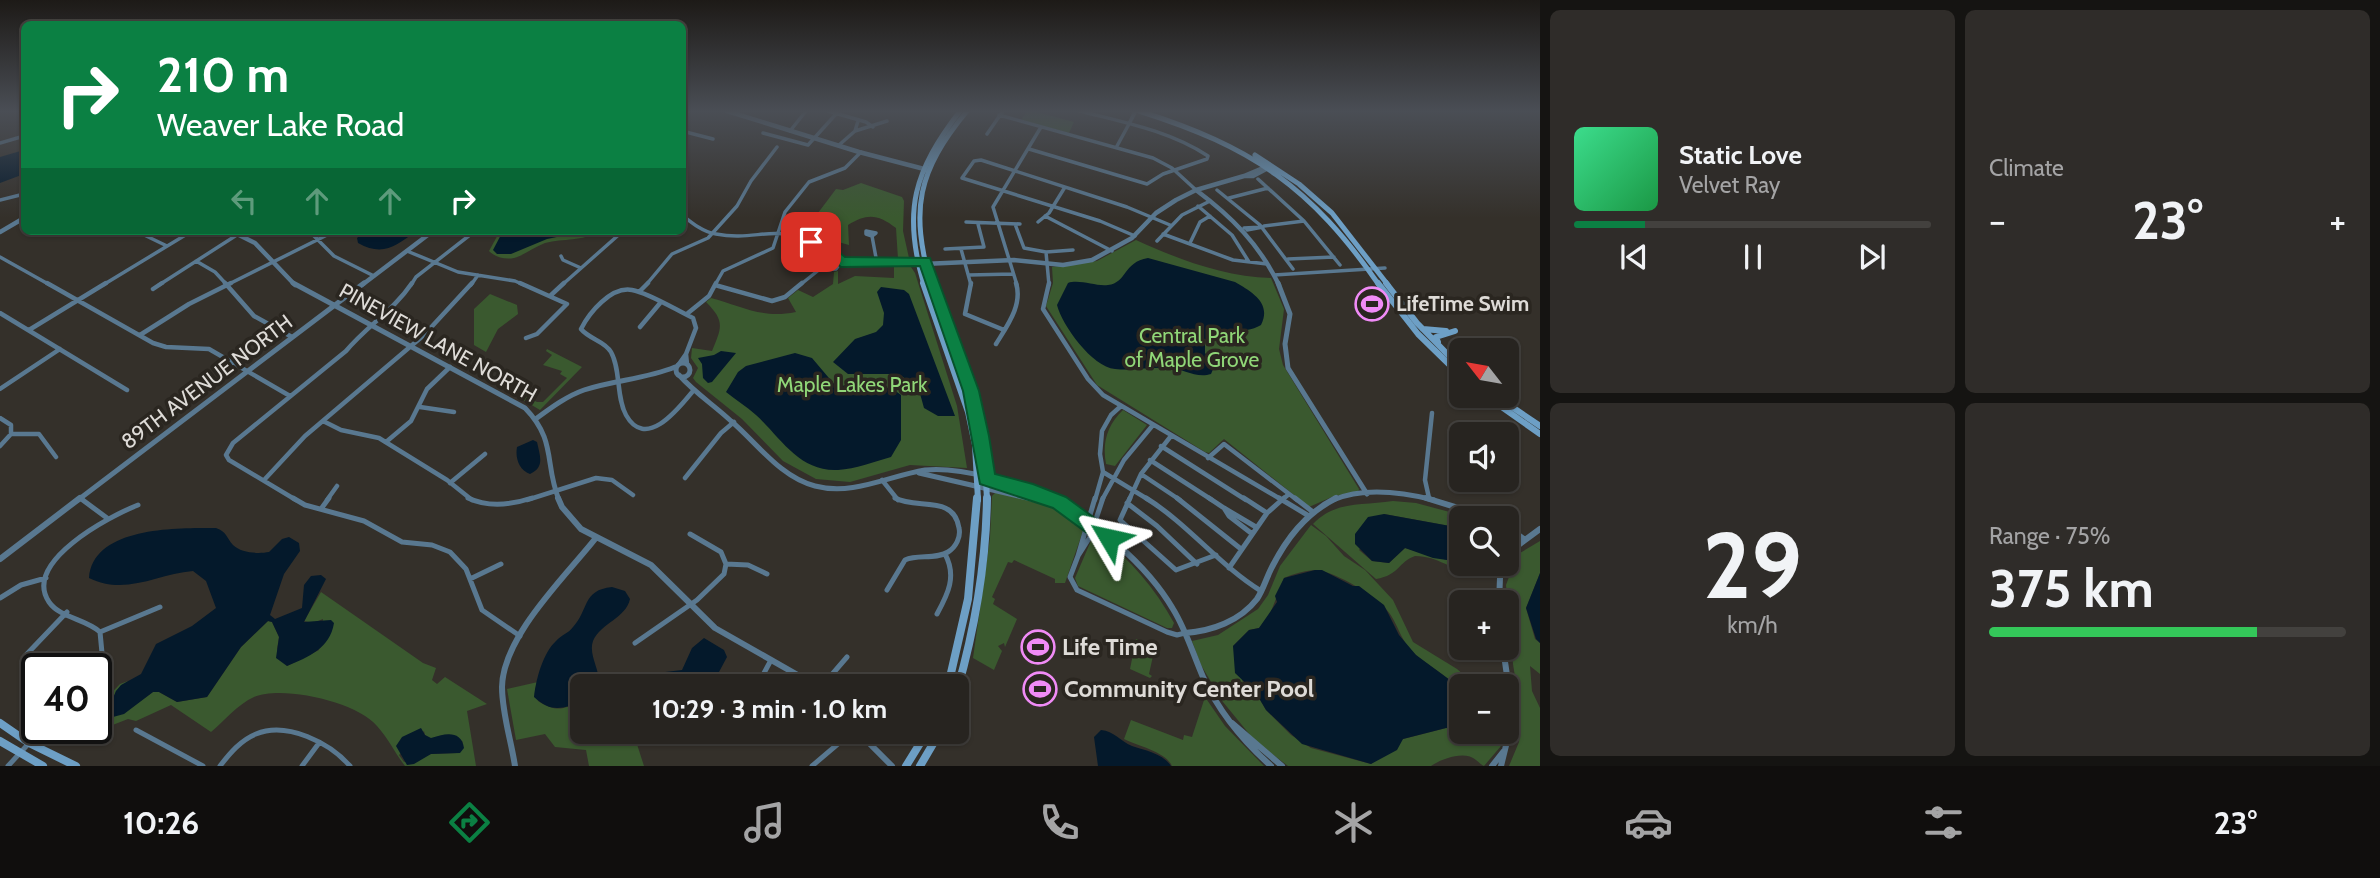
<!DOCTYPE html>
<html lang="en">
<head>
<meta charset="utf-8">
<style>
	body { margin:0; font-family:Cabin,sans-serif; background:#2f2c29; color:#f1f3f6; height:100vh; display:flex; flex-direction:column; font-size:26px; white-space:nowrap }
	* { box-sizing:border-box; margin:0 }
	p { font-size:23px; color:#a4a4a5 }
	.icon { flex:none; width:38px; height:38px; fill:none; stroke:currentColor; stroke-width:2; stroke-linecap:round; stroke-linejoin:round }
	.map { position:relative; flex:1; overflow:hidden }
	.side { display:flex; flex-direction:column; gap:10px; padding:10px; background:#151412; width:840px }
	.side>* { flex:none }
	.banner { position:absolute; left:21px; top:21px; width:665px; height:214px; border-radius:10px; box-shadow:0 2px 5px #0004,0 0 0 2px #43413e; background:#0b8043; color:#fff; overflow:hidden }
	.needle { width:46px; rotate:301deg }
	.fabs { position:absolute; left:1449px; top:338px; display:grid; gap:14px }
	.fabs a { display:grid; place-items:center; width:70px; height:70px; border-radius:10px; background:#272420; box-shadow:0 2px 5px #0004,0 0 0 2px #43413e; font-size:35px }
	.speed { position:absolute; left:21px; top:653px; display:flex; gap:14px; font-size:35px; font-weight:700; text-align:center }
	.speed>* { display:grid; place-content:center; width:91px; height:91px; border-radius:50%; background:#272420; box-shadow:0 2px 5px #0004,0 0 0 2px #43413e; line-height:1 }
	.speed .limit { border:4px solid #111; border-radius:10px; background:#fff; color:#111 }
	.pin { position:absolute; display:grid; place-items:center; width:60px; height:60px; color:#fff; margin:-30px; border-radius:14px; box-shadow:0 4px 10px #0006 }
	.me { position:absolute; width:77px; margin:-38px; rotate:306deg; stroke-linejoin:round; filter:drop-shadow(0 0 5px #0008) }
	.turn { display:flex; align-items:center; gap:24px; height:147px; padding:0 21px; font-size:32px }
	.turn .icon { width:91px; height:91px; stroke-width:2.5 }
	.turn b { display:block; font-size:49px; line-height:60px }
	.lanes { display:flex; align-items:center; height:66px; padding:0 21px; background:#0003; justify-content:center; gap:35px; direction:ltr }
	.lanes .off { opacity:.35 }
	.big { font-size:52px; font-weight:800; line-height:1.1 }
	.side .card { flex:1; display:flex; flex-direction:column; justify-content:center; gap:10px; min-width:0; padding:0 24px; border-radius:10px; background:#2f2c29 }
	.side .dial { align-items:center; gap:0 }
	.dial b { font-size:91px; line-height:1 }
	.song { display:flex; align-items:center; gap:21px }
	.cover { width:84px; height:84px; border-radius:10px; background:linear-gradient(135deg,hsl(150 70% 55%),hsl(140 70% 35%)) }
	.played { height:7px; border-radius:4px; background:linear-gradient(90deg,#0b8043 20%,#43413e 20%) }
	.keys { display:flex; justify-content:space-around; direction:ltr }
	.heat { display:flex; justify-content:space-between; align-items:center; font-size:38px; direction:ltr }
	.charge { height:10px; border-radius:5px; background:linear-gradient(90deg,#34c759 75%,#43413e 0) }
	.side .tiles { flex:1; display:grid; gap:10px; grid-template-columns:repeat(2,1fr) }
	.trip { position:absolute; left:570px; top:674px; width:399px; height:70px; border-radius:10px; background:#272420; box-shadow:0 2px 5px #0004,0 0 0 2px #43413e; font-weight:800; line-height:70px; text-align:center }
	.tabs { display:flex; height:112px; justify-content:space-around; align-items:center; background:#100e0d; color:#a4a4a5 }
	.tabs .icon { width:49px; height:49px }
	.tabs .selected { color:#0b8043 }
	.tabs b { font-size:32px; color:#f1f3f6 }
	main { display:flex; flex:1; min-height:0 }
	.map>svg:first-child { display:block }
	.green { fill:#3a592f; fill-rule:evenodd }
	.water { fill:#04192b }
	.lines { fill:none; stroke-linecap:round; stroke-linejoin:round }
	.stream { stroke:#04192b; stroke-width:2 }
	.minor-far2 { stroke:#597890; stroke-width:3.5 }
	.minor-far1 { stroke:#597890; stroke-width:4.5 }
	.minor { stroke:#597890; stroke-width:5 }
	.tertiary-far2 { stroke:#597890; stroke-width:4.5 }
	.tertiary-far1 { stroke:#597890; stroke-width:5 }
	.tertiary { stroke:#597890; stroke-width:6 }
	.secondary-far2 { stroke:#6d9fc5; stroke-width:5 }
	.secondary-far1 { stroke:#6d9fc5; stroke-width:6 }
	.secondary { stroke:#6d9fc5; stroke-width:8 }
	.route { fill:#0b8043; stroke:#07532c; stroke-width:2 }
	.labels { text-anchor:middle; stroke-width:7; stroke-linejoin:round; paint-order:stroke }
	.poi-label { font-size:21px; font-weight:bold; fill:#dedbd7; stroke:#2a2620; text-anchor:start }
	.park-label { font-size:21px; fill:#90d778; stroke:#2a2620 }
	.street-label { font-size:21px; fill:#dedbd7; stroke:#2a2620 }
	.near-poi-label { font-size:24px; font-weight:bold; fill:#dedbd7; stroke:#2a2620; text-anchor:start }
</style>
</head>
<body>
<main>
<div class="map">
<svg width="1540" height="766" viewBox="0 0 1540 766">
	<rect width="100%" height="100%" fill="#34302a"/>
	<path class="green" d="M1027,111H1033L1074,122L1069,133L1021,120Z
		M861,183L902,197L904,201L903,231L909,258L898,259L896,228C878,214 867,213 848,225L849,245L831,240L821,228L806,221L815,217L836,189L843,190Z
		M500,231H599C582,242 564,238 545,243C534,247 525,255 514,258C505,260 495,257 489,251Z
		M1136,240C1178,259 1224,277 1271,278L1284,309L1279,349L1283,365L1359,489L1358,492L1334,496L1309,507L1224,439L1209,453L1205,452L1097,385L1046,306L1053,283L1052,267L1097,261Z
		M894,267H911L915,273L957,406L967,468L910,465L850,482L816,479L783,461L742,419L696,382L693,378L698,368L691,358L692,348L712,351C722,327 725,321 706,302L711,298C742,306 761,319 796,312L788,298L798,290L813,297L833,284L834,272L838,271V284L855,276L894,278Z
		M490,294L517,305L518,314L498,329L486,352L474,345V309Z
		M547,349L582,367L540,410L508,391L511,389L537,402H543L567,378L560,374L562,371L543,365L552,355L546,351Z
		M1123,410L1147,425L1115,466L1106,464C1102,443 1107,425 1123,410Z
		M996,492C1025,499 1062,506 1084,528L1065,583H1055V579L1014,560L1012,563L1008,562L992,597L995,599L993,604L1017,619L1005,647L1004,643L998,646L1002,651L994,670L973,658L990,538L992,496Z
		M1393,501L1416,503L1472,518H1461V528L1384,514L1359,550L1372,561L1389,563L1405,548L1461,564H1494C1458,584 1448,556 1415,556C1398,562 1400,575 1376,579L1313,524C1336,500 1363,506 1393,501Z
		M1311,525L1326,536L1344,556L1365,570L1393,600L1413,642L1457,669L1477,686H1461V694C1449,675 1432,669 1416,655C1401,642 1400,629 1390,614C1379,597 1336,572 1316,570C1307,570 1293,574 1284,578L1270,614L1259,628L1249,630L1233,646L1243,683L1256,693L1266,710L1291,735L1311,748L1371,764L1403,739L1446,728L1461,729V732H1506L1501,746L1484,766C1481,765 1479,762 1476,760C1465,750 1441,759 1431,766H1288L1255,741L1223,702L1201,665L1192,641L1218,635L1258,609L1268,595L1280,566Z
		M1093,536H1099C1131,560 1155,588 1174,623L1172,628H1167L1078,586L1075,578Z
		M1540,541V573L1526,608L1535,639L1540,643V674L1530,666L1532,691L1540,708V766H1509L1519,742L1521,714L1513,664L1506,585L1515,561L1520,553Z
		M321,592L423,663L436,668L432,680L437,684L445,677L487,704L467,711L476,766H405C395,753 388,738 377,726C357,702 283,685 254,697C238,704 224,721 211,732L171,705L136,721L128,719L69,742L68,738L78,728H96V709L120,684L128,681L116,691L109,712L124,713L153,692H159L177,702L207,697L241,647L268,621L272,622L279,637L277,649L287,666L319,650L323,619L313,623L304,621ZM424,731L425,735L431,739C445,734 451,732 463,742L456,753L431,754L404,762L399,755Z
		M1136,639L1155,647L1149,674L1152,676L1150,678L1130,669Z
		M538,682L535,689L538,701C558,713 562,709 583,701V732H639L635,738L644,766H589L586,750L555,747L545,734L516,740L507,689Z
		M1205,697L1225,726L1264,766H1172C1166,752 1138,746 1124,739L1131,720L1183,740L1184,735L1192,737Z"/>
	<path class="water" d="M24,150V174L0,183V157Z
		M365,231H390V233L416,231C396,246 383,257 358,243L357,238Z
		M503,231H586L547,239L511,254H497L493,250Z
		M1148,258L1235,282C1252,292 1272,303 1261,325C1243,336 1221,326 1205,340V353L1214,367L1211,374C1196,379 1183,368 1168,368C1149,367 1133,371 1115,369C1092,367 1062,325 1057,305L1068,283C1080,279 1097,287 1108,285C1127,283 1123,262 1148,258Z
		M881,287L904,290L909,294L955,416H938L924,408L919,390L903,377L893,374H848L833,362L855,339L876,332L883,325L884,313L877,292Z
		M721,351L736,353L712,382L708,383L703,378L702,364L698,358L714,355Z
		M795,353L812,358L834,384C855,390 883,380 901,395V440L891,457C873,462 856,469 838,470C799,472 781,438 756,415C746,406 736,400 726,392L738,372L746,366Z
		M533,440L537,442C540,456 545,467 530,474C519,470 515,458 517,447Z
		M1384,514L1461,528V562L1433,558L1405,548L1389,563L1372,561L1355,544V534L1368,517Z
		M216,528C227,532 226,537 233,545C241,553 258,554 269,552L282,539L289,537L299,543L300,551L284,574L270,615L275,619L302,608L304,585L311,576L321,575L326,579L304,622L331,620L334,623C330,648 309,657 287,666L276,658L279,637L272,622L268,621L241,647L207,697L177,702L159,692H153L124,714L113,717L111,715L110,705L116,691L121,685L141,674L156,644L192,626L216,608L206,581L193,571C157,574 126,596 89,578C93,526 178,528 216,528Z
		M1315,570H1322L1353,586H1359L1384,605L1399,635L1416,655L1454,683L1461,694V729L1446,728L1403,739L1397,750L1371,764L1302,744L1266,710L1256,693L1235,673L1233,646L1249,630L1259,628L1277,602L1275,596L1284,578Z
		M1540,573V643L1536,639L1526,608Z
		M612,587L625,591L630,599C626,618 601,623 593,641C588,655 601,671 599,686H583V701C563,709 551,713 534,697C536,679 543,653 556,641C561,635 569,633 573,627C589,610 582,590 612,587Z
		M704,638L724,650L727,657L719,672L706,684L616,686L657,673L682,670L692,648Z
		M421,728L425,735L431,738C444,734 461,729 464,748L460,753L431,754L414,764L407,765L396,746L402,737Z
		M1101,730C1114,731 1120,741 1132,746C1144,750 1164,754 1171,766H1098L1094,737Z"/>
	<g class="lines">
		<path class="stream" d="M20,177L24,178"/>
		<path class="minor-far2" d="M828,111L866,122L873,127
			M1135,111L1129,124L1136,111
			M999,115L1153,158L1172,168L1196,190
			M682,116L688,111
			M682,131L713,139
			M790,131L806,111
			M855,131L887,121
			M763,133L808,145L836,114
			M987,134L1003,111
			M0,143L24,136
			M839,145L855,131L858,121
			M1117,146L1129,124
			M1029,149L1147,184L1163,174L1207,159L1208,156C1170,131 1123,122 1080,111
			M1258,179L1304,221L1340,265
			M1217,190L1260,225L1293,269
			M1229,198L1268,188
			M0,200L24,194
			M1198,206L1232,235L1249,262
			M682,215C692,223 703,232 716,234C761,243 782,217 822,254
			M1045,216L1112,251
			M966,222L1020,224
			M1038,222L1049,213L1065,187
			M1015,224L1024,248L1046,252L1073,250
			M1264,226L1304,221
			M1244,228L1263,227L1247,230
			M309,231L334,256L374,276
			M866,231L876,233L872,236L866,234Z
			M138,232L167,246
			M1163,234L1233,260L1267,264
			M872,236L877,263
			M1135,236L1100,221L962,178L974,161L981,160L1127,207L1170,225
			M1157,241L1182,215L1210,201
			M1190,243L1200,222L1210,216
			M945,249L984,247L978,224
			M961,249L971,285
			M407,251L458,272L515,281L524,285
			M1046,252L1049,285
			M822,254L835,255L841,262L918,264
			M822,255L815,261L823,270L836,269L841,262
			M561,256L563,260L581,268
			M0,257L50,285
			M1288,259L1334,257
			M196,261L215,272L227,285
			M969,275L1013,274
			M1274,275L1385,268
			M103,285L192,231
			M159,285L243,231
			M227,285L335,231
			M411,285L416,277L475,231
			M471,285L478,275
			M562,285L623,231
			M646,285L672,254L708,238L737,206L751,181L777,147
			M715,285L723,271L773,248L785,212L809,182L845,168L861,152
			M800,285L820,269
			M1017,285L993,207L1041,127"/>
		<path class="minor-far1" d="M47,283L153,343L166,347L209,349L290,396
			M225,283L254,316L292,337
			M520,283L567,304L537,334L526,338
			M971,283L965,314L1004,330
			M1049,283L1043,309L1088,379L1103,395L1282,500
			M715,285L772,301L785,297L802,283
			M153,289L162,283
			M639,292L648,283
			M550,296L564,283
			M0,313L127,390
			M688,313L709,296L716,283
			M640,327L661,302
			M29,330L106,283
			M140,335L189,304L231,283
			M996,344C1007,326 1023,305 1016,283
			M686,354L696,328L693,318C676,310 649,293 632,290C611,286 589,313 581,329C589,339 605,341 611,352C621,370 616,397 626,415C646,451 679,408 693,391
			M679,364L686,354L687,364
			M0,389L60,349
			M420,407L454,412
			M0,418L11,425V434
			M323,421L341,430L379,438L447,480L472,500
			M11,434H39L56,457
			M386,442L411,421L427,389L450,367
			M0,446L11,434
			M1161,446L1246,500
			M1208,458L1224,444L1297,500
			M1150,460L1212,500
			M1103,472L1149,500
			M1141,474L1180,500
			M685,478L721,433L734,422
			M265,479L305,436L424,335L472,283
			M882,480L898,500
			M450,483L485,454
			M80,498L83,500
			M1429,498L1425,480L1432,413
			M296,500L229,460L226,455L233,443L346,351C367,326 394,310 412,283
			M327,500L337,486
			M527,500L596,478L612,480L633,495
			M1095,500L1103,472L1100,454L1102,431L1111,415L1121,406
			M1102,500L1124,460L1153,425
			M1129,500L1141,474L1171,436
			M1282,500L1289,494"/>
		<path class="minor" d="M80,498L107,518
			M293,498L305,505L364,521L402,542L432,545L450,552L466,569L482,610L520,636
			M468,498C489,508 511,505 532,498
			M1095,498L1078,556L1090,537L1103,498
			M1130,498L1120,520L1176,570L1216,555
			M1146,498C1188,524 1219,565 1261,591
			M1177,498L1241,549
			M1209,498L1224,508
			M1244,498L1267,513
			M1279,498L1309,516
			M1295,498L1313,512
			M1127,503L1157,526L1197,564
			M321,509L329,498
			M1251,533L1229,516L1224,508L1256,527
			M1078,556L1070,577L1077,590L1167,632L1177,635L1185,633
			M726,564L748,565L767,574
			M1229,568L1267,513L1284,498
			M470,579L501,564
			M887,590L905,560C918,554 935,560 948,552C956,547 961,537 959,528C954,494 916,510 895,498
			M0,598L21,585L46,578
			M937,614C948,594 957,576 945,554
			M100,632L160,607
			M635,643L697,600L724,574L726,564L721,552L690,534
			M25,656L67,612
			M95,668L102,653L100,632C86,619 60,618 49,602C22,562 110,516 138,505
			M757,686L771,660
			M822,686L847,657
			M136,730L203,766
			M681,742L707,739L722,732
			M8,766L43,728
			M220,766C230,753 241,740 256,734C287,721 330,743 350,766
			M302,766L319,743
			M812,766L852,732"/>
		<path class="tertiary-far2" d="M727,111L859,152L928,170
			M1263,168H1268L1253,176H1244Z
			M1196,190C1232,217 1259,244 1279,285
			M231,231L255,243L295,285
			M0,232L24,218
			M923,264L1014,260L1063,265L1092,260L1132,238L1156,213L1176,200L1196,190L1244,176
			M362,285L433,231"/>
		<path class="tertiary-far1" d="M293,283L525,408C557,441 544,463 559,500
			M1278,283L1290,314L1285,344L1288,368L1367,494
			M676 370a7 7 0 1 1 14 0a7 7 0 1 1-14 0Z
			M679,375C695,393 714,405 731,421C757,443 780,477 815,486C853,496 888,476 925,470C958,466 1025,484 1054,500
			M537,418C552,407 567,396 584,390C614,380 646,379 675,367
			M919,473L1036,500
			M78,500L364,283
			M1333,500C1363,487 1402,492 1434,500"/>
		<path class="tertiary" d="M558,498L562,507L581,529L651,565L715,628L817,686
			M1031,498L1065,509
			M1051,498C1097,524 1146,563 1173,609C1186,630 1193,654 1203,677C1219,712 1243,741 1271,766
			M1426,498L1491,518
			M1507,527L1525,540
			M1507,558L1517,546L1540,529
			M0,559L80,498
			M1499,602L1500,578L1504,564
			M1185,633C1212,631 1240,621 1257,599C1263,590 1266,579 1271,569C1286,539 1305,514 1336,498
			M1232,723L1282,766
			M858,732L892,766
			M515,766C511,740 502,713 502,687C503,636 565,577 595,539
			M1492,766L1503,752
			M1501,766L1513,717L1503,648"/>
		<path class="secondary-far2" d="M1139,111C1253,147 1311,187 1379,285
			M1255,155L1299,184L1332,213L1388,285
			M924,285C902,211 914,171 960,111
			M931,285C910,209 917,172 967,111"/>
		<path class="secondary-far1" d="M923,283L968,412L975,445L978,500
			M931,283L976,409L985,460L987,500
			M1378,283L1418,334L1461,376
			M1386,283L1417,323L1461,368
			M1423,329L1446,331
			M1438,342L1436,337L1455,331
			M1486,396L1540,434
			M1496,396L1540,426"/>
		<path class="secondary" d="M948,686L968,599L977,498
			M957,691C975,628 986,564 987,498
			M0,723L29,743L76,766
			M0,741L43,766
			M906,766L927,732
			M920,766L940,732"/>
	</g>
	<linearGradient id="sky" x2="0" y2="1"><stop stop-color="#1d1a17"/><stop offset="0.51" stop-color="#4a4e55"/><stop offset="1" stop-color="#4a4e55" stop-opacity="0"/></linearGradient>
	<rect width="1540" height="218" fill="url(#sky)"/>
	<path class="route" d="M811,238L826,250L839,252L845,257L930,258L979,391L989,436L995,474L1033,484L1066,497L1115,533L1118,538L1115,544L1109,546L1102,544L1053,508L980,484L963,391L920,266L841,267L831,259L817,258L804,242Z"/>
	<defs>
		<symbol id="stadium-ring" viewBox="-11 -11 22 22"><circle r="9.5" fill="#2a2620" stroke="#f08bf6" stroke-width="1.5"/><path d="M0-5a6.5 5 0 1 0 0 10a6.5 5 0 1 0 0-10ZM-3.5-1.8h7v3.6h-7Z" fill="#f08bf6"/></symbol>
	</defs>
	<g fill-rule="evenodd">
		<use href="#stadium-ring" x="1353" y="285" width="38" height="38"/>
		<use href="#stadium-ring" x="1019" y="628" width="38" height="38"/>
		<use href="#stadium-ring" x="1021" y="670" width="38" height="38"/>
	</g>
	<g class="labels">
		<g class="poi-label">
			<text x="1396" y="311">LifeTime Swim</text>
		</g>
		<g class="park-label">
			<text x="1192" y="343">Central Park<tspan x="1192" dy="24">of Maple Grove</tspan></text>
			<text x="852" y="392">Maple Lakes Park</text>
		</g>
		<g class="street-label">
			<text transform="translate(438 343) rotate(29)" y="7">PINEVIEW LANE NORTH</text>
			<text transform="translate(207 382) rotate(-37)" y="7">89TH AVENUE NORTH</text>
		</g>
		<g class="near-poi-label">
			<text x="1062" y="655">Life Time</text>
			<text x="1064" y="697">Community Center Pool</text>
		</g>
	</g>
</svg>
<div class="fabs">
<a><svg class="needle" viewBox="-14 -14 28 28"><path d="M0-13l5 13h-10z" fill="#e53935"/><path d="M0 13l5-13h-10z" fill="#a4a4a5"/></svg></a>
<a><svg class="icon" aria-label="sound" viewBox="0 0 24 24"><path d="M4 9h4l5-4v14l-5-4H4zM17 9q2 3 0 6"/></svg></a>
<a><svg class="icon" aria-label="search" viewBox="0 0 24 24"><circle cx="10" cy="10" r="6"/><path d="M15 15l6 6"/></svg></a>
<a>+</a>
<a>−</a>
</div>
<div class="speed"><div class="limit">40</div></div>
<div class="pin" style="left:811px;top:242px;background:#d93025"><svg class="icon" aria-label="arrive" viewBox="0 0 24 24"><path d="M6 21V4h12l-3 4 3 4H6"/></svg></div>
<svg class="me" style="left:1109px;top:538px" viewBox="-20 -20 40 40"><path d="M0-17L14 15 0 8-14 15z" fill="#0b8043" stroke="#fff" stroke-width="4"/></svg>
<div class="trip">10:29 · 3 min · 1.0 km</div>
<div class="banner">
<div class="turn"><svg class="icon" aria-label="right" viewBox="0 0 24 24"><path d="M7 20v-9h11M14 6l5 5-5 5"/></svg><div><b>210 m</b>Weaver Lake Road</div></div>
<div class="lanes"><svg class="icon off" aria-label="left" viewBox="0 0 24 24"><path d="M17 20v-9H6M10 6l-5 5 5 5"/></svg><svg class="icon off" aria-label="ahead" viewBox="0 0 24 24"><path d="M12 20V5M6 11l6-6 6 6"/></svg><svg class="icon off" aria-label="ahead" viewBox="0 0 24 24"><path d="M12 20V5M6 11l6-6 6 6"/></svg><svg class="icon" aria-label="right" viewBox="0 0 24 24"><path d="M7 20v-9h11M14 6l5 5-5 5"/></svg></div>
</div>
</div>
<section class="side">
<div class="tiles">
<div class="card">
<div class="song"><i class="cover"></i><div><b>Static Love</b><p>Velvet Ray</p></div></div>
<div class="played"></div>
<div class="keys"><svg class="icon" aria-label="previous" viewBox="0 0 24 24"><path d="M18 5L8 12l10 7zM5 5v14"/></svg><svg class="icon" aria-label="pause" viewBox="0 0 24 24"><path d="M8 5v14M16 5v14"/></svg><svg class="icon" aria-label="next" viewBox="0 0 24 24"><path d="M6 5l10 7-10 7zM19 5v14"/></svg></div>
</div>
<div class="card"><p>Climate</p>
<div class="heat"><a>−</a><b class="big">23°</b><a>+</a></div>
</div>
<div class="card dial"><b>29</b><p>km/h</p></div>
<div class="card"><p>Range · 75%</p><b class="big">375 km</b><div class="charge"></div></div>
</div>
</section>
</main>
<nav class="tabs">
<b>10:26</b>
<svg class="icon selected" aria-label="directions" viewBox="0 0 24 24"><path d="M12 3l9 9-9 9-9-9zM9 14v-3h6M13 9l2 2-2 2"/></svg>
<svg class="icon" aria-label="music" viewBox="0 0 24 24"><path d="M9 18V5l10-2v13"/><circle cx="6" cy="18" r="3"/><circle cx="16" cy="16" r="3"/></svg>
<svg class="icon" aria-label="phone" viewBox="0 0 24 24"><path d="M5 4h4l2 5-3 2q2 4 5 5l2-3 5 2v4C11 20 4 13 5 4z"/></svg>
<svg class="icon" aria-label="climate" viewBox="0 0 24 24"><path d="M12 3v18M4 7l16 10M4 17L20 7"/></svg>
<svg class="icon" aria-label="car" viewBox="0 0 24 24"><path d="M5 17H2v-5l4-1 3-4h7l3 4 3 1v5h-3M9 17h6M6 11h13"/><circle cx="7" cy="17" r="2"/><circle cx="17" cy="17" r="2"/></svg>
<svg class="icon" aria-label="filters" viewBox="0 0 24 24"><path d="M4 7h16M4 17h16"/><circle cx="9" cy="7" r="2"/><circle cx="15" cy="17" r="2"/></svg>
<b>23°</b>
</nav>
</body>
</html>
